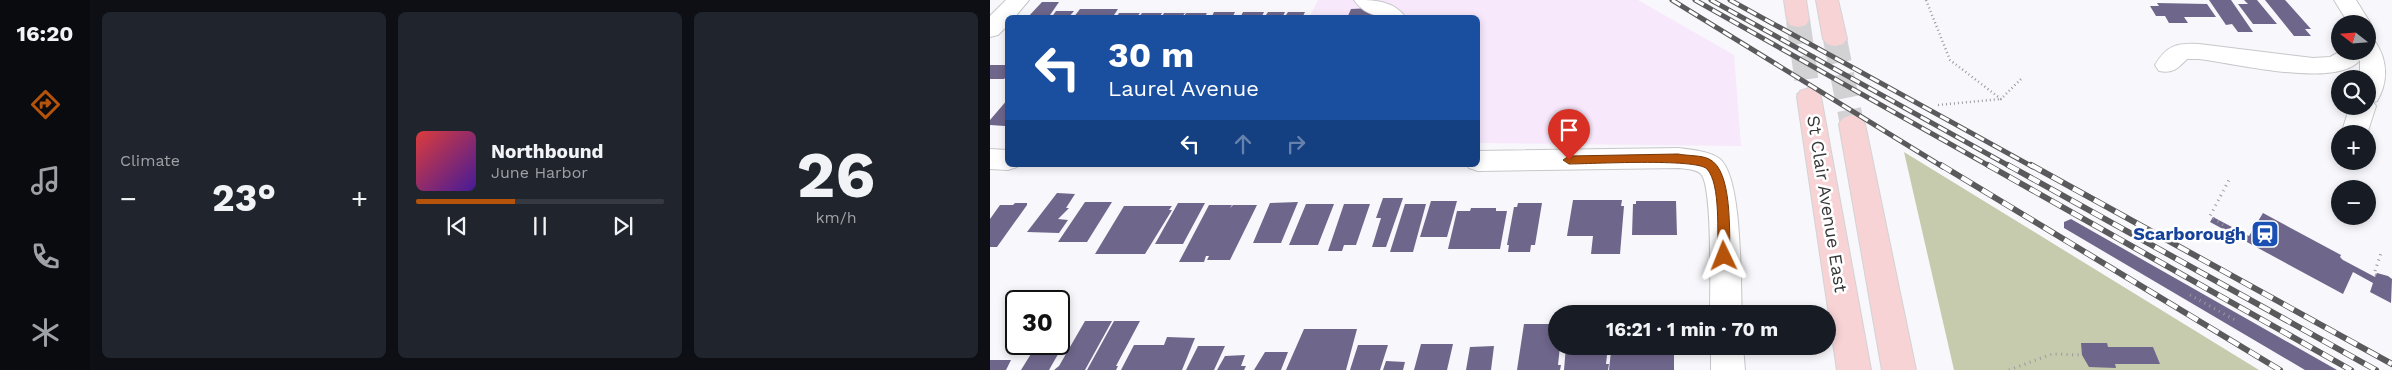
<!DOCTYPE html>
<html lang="en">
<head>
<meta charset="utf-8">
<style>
	body { margin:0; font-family:"Work Sans",sans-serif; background:#20242c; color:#f1f3f6; height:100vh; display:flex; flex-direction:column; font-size:19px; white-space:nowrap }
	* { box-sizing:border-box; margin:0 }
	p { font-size:16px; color:#9ea1a6 }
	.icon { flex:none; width:28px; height:28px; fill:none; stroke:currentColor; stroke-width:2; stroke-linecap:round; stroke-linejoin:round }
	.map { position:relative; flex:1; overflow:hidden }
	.details { display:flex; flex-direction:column; gap:12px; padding:12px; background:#0d0f14; width:900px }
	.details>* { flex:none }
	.top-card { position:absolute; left:15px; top:15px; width:475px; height:152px; border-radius:8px; box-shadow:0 2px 8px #0003; background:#1a4fa0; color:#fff; overflow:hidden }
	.needle { width:32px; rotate:287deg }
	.controls { position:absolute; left:1341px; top:15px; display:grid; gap:10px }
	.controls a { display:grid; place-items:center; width:45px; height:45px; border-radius:50%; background:#171b24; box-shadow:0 2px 8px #0003; font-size:25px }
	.speed { position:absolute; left:15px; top:290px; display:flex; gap:10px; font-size:25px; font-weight:700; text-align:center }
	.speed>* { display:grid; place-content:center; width:65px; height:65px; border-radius:50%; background:#171b24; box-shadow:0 2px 8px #0003; line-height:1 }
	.speed .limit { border:2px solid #111; border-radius:8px; background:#fff; color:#111 }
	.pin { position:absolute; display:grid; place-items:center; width:42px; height:42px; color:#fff; margin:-51px -21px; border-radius:50% 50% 50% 0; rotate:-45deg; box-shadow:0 0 5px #0007 }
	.pin .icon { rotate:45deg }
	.me { position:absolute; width:55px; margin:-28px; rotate:358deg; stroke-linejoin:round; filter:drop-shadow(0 0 4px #0008) }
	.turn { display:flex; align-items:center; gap:18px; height:105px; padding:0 20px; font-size:22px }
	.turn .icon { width:65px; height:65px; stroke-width:2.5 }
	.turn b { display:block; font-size:35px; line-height:42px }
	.lanes { display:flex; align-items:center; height:48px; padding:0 20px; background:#0003; justify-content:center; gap:25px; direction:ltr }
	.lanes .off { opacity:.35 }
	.big { font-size:38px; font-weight:700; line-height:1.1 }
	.details .widget { flex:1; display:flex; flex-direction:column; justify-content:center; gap:8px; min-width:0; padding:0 18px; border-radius:8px; background:#20242c }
	.details .dial { align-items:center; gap:0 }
	.dial b { font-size:65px; line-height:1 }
	.song { display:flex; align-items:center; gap:15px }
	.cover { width:60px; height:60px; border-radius:8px; background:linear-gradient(135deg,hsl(0 70% 55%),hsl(260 70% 35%)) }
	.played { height:5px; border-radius:2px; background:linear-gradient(90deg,#b45309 40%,#363941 40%) }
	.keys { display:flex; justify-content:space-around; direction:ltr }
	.heat { display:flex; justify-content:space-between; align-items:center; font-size:28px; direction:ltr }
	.details .tiles { flex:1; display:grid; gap:12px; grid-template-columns:repeat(3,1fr) }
	.trip { position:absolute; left:558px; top:305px; width:288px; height:50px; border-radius:25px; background:#171b24; box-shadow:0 2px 8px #0003; font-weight:700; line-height:50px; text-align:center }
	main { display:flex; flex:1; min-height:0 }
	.tabs { display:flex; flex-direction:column; width:90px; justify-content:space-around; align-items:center; background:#090b0e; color:#9ea1a6 }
	.tabs .icon { width:35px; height:35px }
	.tabs .on { color:#b45309 }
	.tabs b { font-size:22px; color:#f1f3f6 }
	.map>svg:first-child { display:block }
	.industrial { fill:#f7e8fb }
	.green { fill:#c5cbac }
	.building { fill:#6f668b }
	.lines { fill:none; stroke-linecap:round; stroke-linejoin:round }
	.major-tunnel { stroke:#d2d1d4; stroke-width:24; stroke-dasharray:24 12; stroke-linecap:butt }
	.minor-casing { stroke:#c7c7ca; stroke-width:2 }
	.major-casing { stroke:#d3d3d4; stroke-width:2 }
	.path-far1 { stroke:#9b9b9d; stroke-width:2.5; stroke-dasharray:1 3; stroke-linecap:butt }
	.path { stroke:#9b9b9d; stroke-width:3; stroke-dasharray:1 4.5; stroke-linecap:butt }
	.minor { fill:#fff; fill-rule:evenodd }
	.major { fill:#f7d3d6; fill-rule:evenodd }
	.rail-far1-casing { stroke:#5a5a5c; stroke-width:5 }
	.rail-casing { stroke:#5a5a5c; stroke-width:6 }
	.rail-far1 { stroke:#fff; stroke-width:3; stroke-dasharray:10; stroke-linecap:butt }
	.rail { stroke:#fff; stroke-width:4.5; stroke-dasharray:12; stroke-linecap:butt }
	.route { fill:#b45309; stroke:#753606 }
	.labels { text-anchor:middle; stroke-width:5; stroke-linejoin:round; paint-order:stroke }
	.street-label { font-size:18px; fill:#39393a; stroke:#fff }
	.transit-label { font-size:18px; font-weight:bold; fill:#164399; stroke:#fff; text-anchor:end }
</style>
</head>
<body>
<main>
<nav class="tabs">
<b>16:20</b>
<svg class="icon on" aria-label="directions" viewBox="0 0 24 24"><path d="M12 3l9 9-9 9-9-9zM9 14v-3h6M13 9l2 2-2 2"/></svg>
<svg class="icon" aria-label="music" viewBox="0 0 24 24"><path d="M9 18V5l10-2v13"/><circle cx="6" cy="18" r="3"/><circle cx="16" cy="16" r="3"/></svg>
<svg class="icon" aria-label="phone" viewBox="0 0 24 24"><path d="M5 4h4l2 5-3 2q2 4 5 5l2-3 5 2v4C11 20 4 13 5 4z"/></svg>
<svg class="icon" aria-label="climate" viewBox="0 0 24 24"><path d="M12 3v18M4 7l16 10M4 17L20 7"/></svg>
</nav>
<section class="details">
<div class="tiles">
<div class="widget"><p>Climate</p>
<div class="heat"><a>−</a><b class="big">23°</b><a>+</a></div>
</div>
<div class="widget">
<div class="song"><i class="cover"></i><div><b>Northbound</b><p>June Harbor</p></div></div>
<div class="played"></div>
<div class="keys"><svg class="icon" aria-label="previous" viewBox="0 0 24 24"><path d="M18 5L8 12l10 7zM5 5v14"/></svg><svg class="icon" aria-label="pause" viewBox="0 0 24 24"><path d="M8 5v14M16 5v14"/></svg><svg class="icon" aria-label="next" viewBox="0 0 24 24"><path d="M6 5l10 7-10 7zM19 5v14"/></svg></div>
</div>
<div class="widget dial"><b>26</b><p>km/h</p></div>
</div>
</section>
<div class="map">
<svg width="1402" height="370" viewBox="0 0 1402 370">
	<rect width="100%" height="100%" fill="#f8f7fb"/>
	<path class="industrial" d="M328,0H648L744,55L751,146L488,143V18H319Z"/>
	<path class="green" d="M914,152L1269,370H964Z"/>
	<path class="building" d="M1219,0H1241L1263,32H1248L1242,24L1236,25Z
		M1254,0H1267L1287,24H1263L1248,4H1258Z
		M1275,0H1295L1321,29H1315L1321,36H1304Z
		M52,2H69L58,18H37Z
		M1167,3L1217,4L1226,17H1194L1198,23H1179L1175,16H1166L1160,6H1169Z
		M381,8L388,14L385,16L387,18H357L361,9Z
		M90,9H128L122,18H83Z
		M66,11H84L78,18H61Z
		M224,12H245L242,18H221Z
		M253,12H274L271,18H250Z
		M278,12H295L292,18H274Z
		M298,12H315L312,18H294Z
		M129,13H150L146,18H126Z
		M152,13H172L169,18H148Z
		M174,13H195L191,18H171Z
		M196,13H217L214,18H193Z
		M0,65H18V75L14,79H0Z
		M18,99V124L15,126L0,125V120Z
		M67,193L85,194L76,208H79L68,219L78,220L69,233L37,232Z
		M393,198H413L396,247H382L391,218H386Z
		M583,200H632L631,206H634L630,254H601L603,236H577Z
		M441,201H467L457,237H430Z
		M646,201H686L687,235H642L643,204H646Z
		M95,202H122L97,242H68Z
		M308,202L291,243H263L280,203Z
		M25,203H37V205L7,247H0V219L10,205H23Z
		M188,203H215L193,244H165Z
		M528,203H552L545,245H541L540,252H518L519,245H517L524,207H527Z
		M316,204H344L328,245H299Z
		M354,204H380L366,245H354L352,251H338Z
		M415,204H436L423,252H400Z
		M219,205H242L240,208L243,205H267L240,260H217L219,256H216L214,262H189Z
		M134,206H182L179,210H182L155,254H105Z
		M481,208H506V211H517L510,249H458L467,211H480Z
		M1273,213L1351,255L1350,257L1353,260L1385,277L1387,273L1398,276L1402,279L1401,303L1380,292L1383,283L1363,272L1353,294L1220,222L1223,217L1259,236Z
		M1081,219L1347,370H1315L1074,228V222Z
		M95,321H122L95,370H64L69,366Z
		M124,321H150L126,366H128L126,370H97Z
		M534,324H566V346H570L568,365H571L570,370H527Z
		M314,329H367L356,370H296Z
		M177,337L205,338L192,370H131L144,345H174Z
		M1091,343H1117L1118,347H1163L1170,364H1125L1126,368L1099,367L1092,355Z
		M431,344H463L457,370H424Z
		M368,345H398L390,370H360Z
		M208,346H235L224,370H196Z
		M504,346L501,370H476L480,347Z
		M576,346H618L616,364H619L618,370H574Z
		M44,349H71L59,370H31Z
		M650,349L684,350V370H619L621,351Z
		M275,352H298L291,370H264Z
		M255,355L251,366H256L254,370H227L235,356Z
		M0,360H21L16,370H0Z
		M396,361L415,362L413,370H393Z"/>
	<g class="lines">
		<path class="major-tunnel" d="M808,20L819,97
			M845,39L862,124"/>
		<defs>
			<path id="minor" d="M16,0H39L24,18H18V25L8,35L0,37V16Z
				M364,0C383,0 404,0 416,18C397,18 376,18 364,0Z
				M1344,0H1366L1381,24L1378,29V24H1359Z
				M1378,40L1386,43C1398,61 1398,83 1387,101L1383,102L1386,106L1377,134H1351L1360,106H1378V79H1370V60C1346,89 1244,63 1209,59H1197C1188,68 1183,74 1169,71L1165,65C1177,45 1187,43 1209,44L1323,58L1340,57L1351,51H1378Z
				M689,148C701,150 720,151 730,159C753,179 750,282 752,314H720C720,291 723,187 711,174C706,169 696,169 689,168L488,171L479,168L477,165H488V151Z
				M0,149L18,150V165H29L27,167L18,170L0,169Z
				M721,346H753L755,370H721Z"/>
			<path id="major" d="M794,0H816L819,20L816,25L808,27L800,25L797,20Z
				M826,0H848L857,39L853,44L845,46L837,44L833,39Z
				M819,88L828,91L831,97L881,370H847L807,97L810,91Z
				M862,115L871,118L875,124L926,370H892L849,124L853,118Z"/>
		</defs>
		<use href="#minor" class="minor-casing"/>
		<use href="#major" class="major-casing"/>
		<path class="path-far1" d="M936,0L960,60L1011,99L1032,78
			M948,105L1011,99"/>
		<path class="path" d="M1233,225L1220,216L1239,180
			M1246,232L1259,239
			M1386,275L1384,274L1391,253
			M1200,295L1245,320
			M1019,370L1062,354L1092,355"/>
		<use href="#minor" class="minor"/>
		<use href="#major" class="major"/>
		<defs>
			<path id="rail-far1" d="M682,0L953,167
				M705,0L1001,167
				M721,0L1021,167
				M740,0L1043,167"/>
			<path id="rail" d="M951,165L1290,370
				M998,165L1361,370
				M1018,165L1386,370
				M1041,165L1402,364"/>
		</defs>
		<use href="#rail-far1" class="rail-far1-casing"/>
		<use href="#rail" class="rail-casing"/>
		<use href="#rail-far1" class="rail-far1"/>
		<use href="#rail" class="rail"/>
	</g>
	<path class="route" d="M688,154C698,156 711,155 719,159C743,170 739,234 740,256L738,259H729L728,256C727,235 731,184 717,169C707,158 599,164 579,164L573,160L579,156Z"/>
	<defs>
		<symbol id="station-square" viewBox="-11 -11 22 22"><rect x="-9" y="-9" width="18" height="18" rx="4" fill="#1a4fb4" stroke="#fff"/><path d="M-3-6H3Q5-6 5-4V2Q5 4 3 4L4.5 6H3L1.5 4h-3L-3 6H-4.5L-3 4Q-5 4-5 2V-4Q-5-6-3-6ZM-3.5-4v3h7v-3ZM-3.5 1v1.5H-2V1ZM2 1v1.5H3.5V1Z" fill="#fff"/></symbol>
	</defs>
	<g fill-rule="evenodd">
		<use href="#station-square" x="1259" y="218" width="32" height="32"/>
	</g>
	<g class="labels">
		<g class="street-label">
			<text transform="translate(837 204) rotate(81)" y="6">St Clair Avenue East</text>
		</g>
		<g class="transit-label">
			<text x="1256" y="240">Scarborough</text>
		</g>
	</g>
</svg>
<div class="controls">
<a><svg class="needle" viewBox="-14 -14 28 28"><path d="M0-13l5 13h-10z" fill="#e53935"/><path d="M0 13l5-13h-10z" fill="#9ea1a6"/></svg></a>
<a><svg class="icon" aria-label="search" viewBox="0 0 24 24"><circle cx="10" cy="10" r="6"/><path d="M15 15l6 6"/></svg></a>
<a>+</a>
<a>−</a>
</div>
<div class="speed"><div class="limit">30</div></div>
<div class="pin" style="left:579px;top:160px;background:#d93025"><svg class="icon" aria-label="arrive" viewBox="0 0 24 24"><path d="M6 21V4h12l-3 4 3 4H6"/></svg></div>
<svg class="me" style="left:734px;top:256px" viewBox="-20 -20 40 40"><path d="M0-17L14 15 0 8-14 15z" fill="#b45309" stroke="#fff" stroke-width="4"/></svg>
<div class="trip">16:21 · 1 min · 70 m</div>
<div class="top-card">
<div class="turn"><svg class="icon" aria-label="left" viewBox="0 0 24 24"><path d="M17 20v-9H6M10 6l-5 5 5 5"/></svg><div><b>30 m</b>Laurel Avenue</div></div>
<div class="lanes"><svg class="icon" aria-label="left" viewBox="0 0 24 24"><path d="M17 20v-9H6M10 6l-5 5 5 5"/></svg><svg class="icon off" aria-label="ahead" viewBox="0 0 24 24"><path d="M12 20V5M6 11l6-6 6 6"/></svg><svg class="icon off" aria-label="right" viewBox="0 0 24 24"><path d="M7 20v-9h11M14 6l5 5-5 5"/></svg></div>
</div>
</div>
</main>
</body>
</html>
